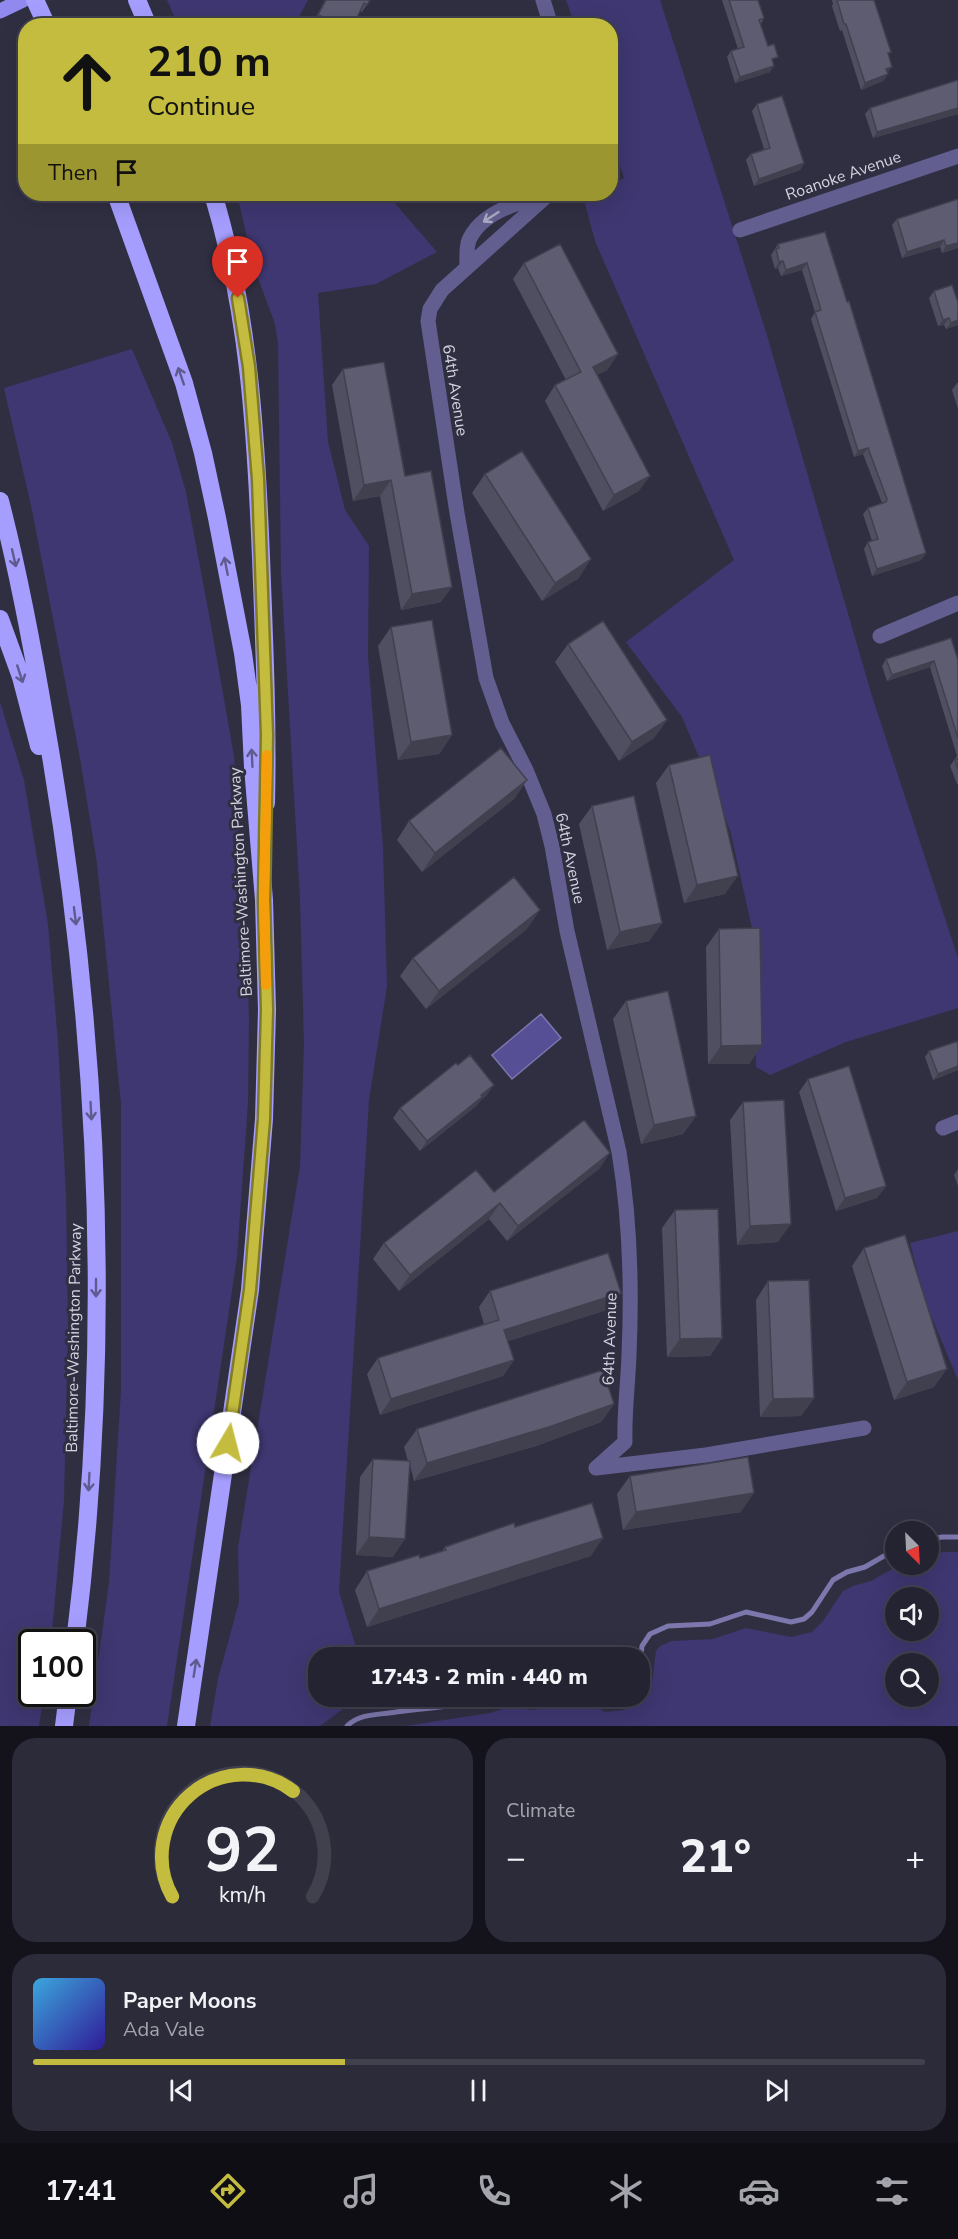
<!DOCTYPE html>
<html lang="en">
<head>
<meta charset="utf-8">
<style>
	body { margin:0; font-family:"Nunito Sans",sans-serif; background:#2c2b3a; color:#f1f3f6; height:100vh; display:flex; flex-direction:column; font-size:22px; white-space:nowrap }
	* { box-sizing:border-box; margin:0 }
	p { font-size:20px; color:#a3a4ac }
	.icon { flex:none; width:33px; height:33px; fill:none; stroke:currentColor; stroke-width:2; stroke-linecap:round; stroke-linejoin:round }
	.map { position:relative; height:1726px; overflow:hidden }
	.sheet { display:flex; flex-direction:column; gap:12px; padding:12px; background:#14131c; flex:1 }
	.sheet>* { flex:none }
	.guide { position:absolute; left:18px; top:18px; width:600px; height:183px; border-radius:24px; box-shadow:0 6px 24px #0002,0 0 0 2px #41404d; background:#c4bc3e; color:#111; overflow:hidden }
	.needle { width:39px; rotate:156deg }
	.controls { position:absolute; left:885px; top:1521px; display:grid; gap:12px }
	.controls a { display:grid; place-items:center; width:54px; height:54px; border-radius:50%; background:#242332; box-shadow:0 6px 24px #0002,0 0 0 2px #41404d; font-size:30px }
	.speed { position:absolute; left:18px; top:1629px; display:flex; gap:12px; font-size:30px; font-weight:700; text-align:center }
	.speed>* { display:grid; place-content:center; width:78px; height:78px; border-radius:50%; background:#242332; box-shadow:0 6px 24px #0002,0 0 0 2px #41404d; line-height:1 }
	.speed .limit { border:3px solid #111; border-radius:9px; background:#fff; color:#111 }
	.pin { position:absolute; display:grid; place-items:center; width:51px; height:51px; color:#fff; margin:-62px -26px; border-radius:50% 50% 50% 0; rotate:-45deg; box-shadow:0 0 6px #0007 }
	.pin .icon { rotate:45deg }
	.me { position:absolute; width:66px; margin:-33px; rotate:8deg; stroke-linejoin:round; filter:drop-shadow(0 0 4px #0008) }
	.turn { display:flex; align-items:center; gap:21px; height:126px; padding:0 30px; font-size:27px }
	.turn .icon { width:78px; height:78px; stroke-width:2.5 }
	.turn b { display:block; font-size:42px; line-height:51px }
	.then { display:flex; align-items:center; height:57px; padding:0 30px; background:#0003; gap:12px; font-size:22px }
	.big { font-size:45px; font-weight:800; line-height:1.1 }
	.sheet .card { flex:1; display:flex; flex-direction:column; justify-content:center; gap:9px; min-width:0; padding:0 21px; border-radius:24px; background:#2c2b3a }
	.sheet .dial { align-items:center; gap:0 }
	.dial svg { height:156px; overflow:visible; fill:none; stroke:#41404d; stroke-width:7; stroke-linecap:round; text-anchor:middle }
	.dial text { fill:#f1f3f6; stroke:none }
	.song { display:flex; align-items:center; gap:18px }
	.cover { width:72px; height:72px; border-radius:9px; background:linear-gradient(135deg,hsl(200 70% 55%),hsl(250 70% 35%)) }
	.played { height:6px; border-radius:3px; background:linear-gradient(90deg,#c4bc3e 35%,#41404d 35%) }
	.keys { display:flex; justify-content:space-around; direction:ltr }
	.heat { display:flex; justify-content:space-between; align-items:center; font-size:33px; direction:ltr }
	.sheet .tiles { flex:1; display:grid; gap:12px; grid-template-columns:1fr 1fr }
	.card:last-child { grid-column:span 2 }
	.trip { position:absolute; left:308px; top:1647px; width:342px; height:60px; border-radius:24px; background:#242332; box-shadow:0 6px 24px #0002,0 0 0 2px #41404d; font-weight:800; line-height:60px; text-align:center }
	.dock { display:flex; height:96px; justify-content:space-around; align-items:center; background:#0e0e14; color:#a3a4ac }
	.dock .icon { width:42px; height:42px }
	.dock .current { color:#c4bc3e }
	.dock b { font-size:27px; color:#f1f3f6 }
	.map>svg:first-child { display:block }
	.green { fill:#3e3771; fill-rule:evenodd }
	.water { fill:#564f96; stroke:#7c77ac; stroke-width:1.5 }
	.lines { fill:none; stroke-linecap:round; stroke-linejoin:round }
	.stream { stroke:#7c77ac; stroke-width:5 }
	.minor { stroke:#625f90; stroke-width:15 }
	.primary { stroke:#9289ee; stroke-width:15 }
	.motorway { stroke:#a69eff; stroke-width:18 }
	.wall { fill:#504f61 }
	.shaded-wall { fill:#41404f }
	.building { fill:#5d5c71; stroke:#41404f; stroke-width:1.5 }
	.oneway { stroke:#acabc4 }
	.oneway2 { stroke:#5f5b8e }
	.route-casing { stroke:#7f7a28; stroke-width:15 }
	.route { stroke:#c4bc3e; stroke-width:10 }
	.slow { stroke:#f59e0b; stroke-width:10 }
	.labels { text-anchor:middle; stroke-width:6; stroke-linejoin:round; paint-order:stroke }
	.street-label { font-size:16px; fill:#d4d4e0; stroke:#302f42 }
</style>
</head>
<body>
<div class="map">
<svg width="958" height="1726" viewBox="0 0 958 1726">
	<rect width="100%" height="100%" fill="#302f42"/>
	<path class="green" d="M167,0H308L294,26L178,25Z
		M566,0H660L766,332L872,696L958,958V1008L846,1042L770,1075L756,1067L754,937L730,830L682,717L626,642L734,560L595,241L583,196L589,194H610L611,184L624,178L611,136L610,26L575,25Z
		M237,194H387L437,252L376,284L318,293L328,442L345,510L369,546L368,656L383,847L387,986L369,1100L339,1592L359,1657L318,1658V1696L365,1697L351,1703L320,1726H210L218,1679L239,1602L238,1548L300,1166L304,1044L300,898L281,572L278,343L275,324L254,267Z
		M132,349L172,443L186,492L210,620L234,756L246,918L249,1020L248,1103L237,1257L167,1726H89L109,1583L121,1390V1104L97,863L80,758L32,510L4,388Z
		M0,702L24,780L48,924L58,1042L66,1194L68,1329L64,1500L51,1642H32V1694H44L39,1726H0Z
		M958,1231V1380L926,1304L910,1243Z
		M943,1552H958V1726H405L490,1713L509,1707L534,1710L567,1698L579,1697L605,1712L624,1710L640,1698L652,1682L656,1651L660,1646L672,1641L713,1639L746,1628L791,1637L812,1632L823,1621L843,1591L853,1586L871,1581L899,1565L928,1564L929,1555ZM896,1598H928V1630H896ZM896,1664H928V1696H896Z"/>
	<path class="water" d="M541,1014L561,1038L512,1079L492,1055Z"/>
	<g class="lines">
		<path class="stream" d="M928,1540L942,1537H958
			M639,1672L642,1646L650,1634L668,1626L710,1624L746,1612L791,1622L804,1619L812,1612L833,1580L847,1572L865,1567L896,1549
			M608,1696H609
			M347,1726C360,1713 379,1715 396,1712C428,1708 463,1706 494,1696"/>
		<path class="minor" d="M543,0L551,26
			M549,194L442,290L430,309L428,321L457,513L486,678L502,723L526,770L544,814L552,846L567,931L619,1152C630,1218 632,1287 629,1355C628,1384 624,1413 625,1442L596,1468
			M740,230L958,156
			M467,267C467,258 466,245 470,238C483,212 517,202 544,197
			M880,636L958,603
			M943,1128L958,1122
			M596,1468L706,1455L864,1428"/>
		<path class="primary" d="M0,11L23,0"/>
		<path class="motorway" d="M35,0L47,26
			M137,0L148,26
			M116,194L184,383L203,453L217,518L243,653L250,705L253,767L264,900L267,1010L264,1119L250,1290L186,1726
			M213,194C249,312 256,434 261,557C264,639 268,721 266,803
			M0,501C20,578 34,655 47,733C99,1032 113,1341 75,1642
			M0,619L21,677L39,746
			M64,1726L68,1694"/>
	</g>
	<path class="wall" d="M325,0H370L362,12L360,11L353,26H315L316,23L314,21Z
		M722,0H758L764,18L761,24L773,63L770,72L735,83L727,57L731,51L738,49Z
		M832,0H874L889,55L888,74L883,81L861,90L842,30L840,31L832,6L833,4Z
		M958,80V114L873,138L865,114L870,108Z
		M757,104L804,163L800,170L754,186L746,160L751,154L764,149L752,111Z
		M958,199V248L942,253L940,247L902,258L892,225L897,219Z
		M825,232L926,553L921,560L872,576L864,549L868,542L872,541L863,514L868,508L882,503L863,454L854,457L811,319L815,312L802,270L781,276L778,268L775,269L771,255L778,244Z
		M524,263L618,354L607,370L597,375L639,491L603,511L545,401L555,385L566,380L513,279Z
		M934,291L958,302V325L946,329L944,325L938,326L929,298Z
		M343,369L405,476L441,602L401,610L380,496L353,501L332,385Z
		M957,383H958V409L952,390Z
		M485,474L579,578L542,601L472,493Z
		M391,627L452,735L439,754L398,760L378,646Z
		M568,644L667,720L654,738L619,761L555,662Z
		M886,659L958,660V784H957L950,766L957,756L930,667L887,681L882,666Z
		M669,765L725,894L684,903L656,783Z
		M527,780L514,799L422,872L397,840L409,821Z
		M592,806L662,923L649,941L607,950L579,824Z
		M527,929L426,1009L400,976L413,958Z
		M719,929L762,1045L749,1064H708L706,947Z
		M626,1001L696,1116L683,1134L641,1144L613,1019Z
		M929,1051L958,1070L933,1080L925,1057Z
		M458,1065L487,1095L480,1101L476,1106L420,1151L393,1118L400,1108Z
		M808,1079L886,1186L877,1198L836,1211L799,1092Z
		M743,1102L778,1242L737,1245L730,1120Z
		M600,1168L507,1241L489,1219L399,1291L373,1259L384,1243L494,1192Z
		M958,1169V1186L954,1175Z
		M675,1210L722,1338L710,1356L667,1357L662,1228Z
		M864,1248L934,1387L894,1400L852,1266Z
		M768,1281L814,1398L801,1416L760,1417L756,1300Z
		M490,1291L610,1309L508,1341L514,1360L503,1376L380,1415L367,1374L378,1358L484,1324L479,1307Z
		M614,1404L601,1422L536,1446L414,1481L410,1465L393,1557L356,1555L360,1477L373,1459L408,1461L404,1447L417,1429Z
		M630,1476L741,1512L623,1530L617,1494Z
		M515,1527L591,1556L367,1627L355,1590L367,1571L420,1558L442,1551L445,1547Z"/>
	<path class="shaded-wall" d="M774,66L770,72L735,83L740,77Z
		M892,67L887,73L886,69Z
		M888,74L883,81L861,90L865,83Z
		M958,108V114L873,138L877,132Z
		M804,163L800,170L754,186L759,179Z
		M944,240L940,247L902,258L907,252Z
		M958,243V248L942,253L946,246Z
		M783,261L778,268L775,269L779,262Z
		M807,263L802,270L781,276L786,270Z
		M949,318L944,325L938,326L943,320Z
		M958,320V325L946,329L951,323Z
		M618,354L607,370L582,383L593,367Z
		M868,448L863,454L854,457L858,451Z
		M650,476L639,491L603,511L614,495Z
		M391,480L380,496L353,501L364,485Z
		M926,553L921,560L872,576L877,569Z
		M591,559L579,578L542,601L555,583Z
		M452,587L441,602L401,610L412,594Z
		M934,661L930,667L887,681L892,675Z
		M667,720L654,738L619,761L632,742Z
		M452,735L439,754L398,760L411,742Z
		M527,780L514,799L422,872L435,853Z
		M738,876L725,894L684,903L697,885Z
		M540,910L527,929L426,1009L439,991Z
		M662,923L649,941L607,950L620,932Z
		M762,1045L749,1064H708L721,1046Z
		M958,1066V1070L933,1080L938,1074Z
		M494,1085L487,1095L480,1101L476,1106L420,1151L427,1141Z
		M696,1116L683,1134L641,1144L654,1125Z
		M610,1153L600,1168L507,1241L518,1226Z
		M886,1186L877,1198L836,1211L845,1198Z
		M500,1203L489,1219L399,1291L410,1275Z
		M791,1224L778,1242L737,1245L750,1226Z
		M621,1293L610,1309L493,1346L504,1330Z
		M722,1338L710,1356L667,1357L680,1339Z
		M514,1360L503,1376L380,1415L391,1399Z
		M947,1369L934,1387L894,1400L907,1382Z
		M814,1398L801,1416L760,1417L773,1399Z
		M614,1404L601,1422L536,1446L414,1481L427,1463Z
		M754,1493L741,1512L623,1530L636,1512Z
		M369,1537L405,1539L393,1557L356,1555Z
		M603,1538L591,1556L367,1627L379,1609Z"/>
	<path class="building" d="M326,0H370L367,5L364,3L353,26H316L321,16L318,15Z
		M729,0H758L764,18L759,20L768,46L774,44L778,57L772,59L774,66L740,77L731,51L744,47Z
		M837,0H874L891,52L888,53L892,67L886,69L888,74L865,83L846,24H844Z
		M958,80V108L877,132L870,108Z
		M782,96L804,163L759,179L751,154L770,148L757,104Z
		M958,199V243L946,246L944,240L907,252L897,219Z
		M825,232L847,302L849,301L926,553L877,569L868,542L878,539L868,508L886,502L887,499L868,448L858,451L815,312L821,310L807,263L786,270L783,261L779,262L776,249L779,248L778,244Z
		M560,244L618,354L593,367L650,476L614,495L555,385L581,372L524,263Z
		M952,285L958,302V320L951,323L949,318L943,320L934,291Z
		M384,362L405,476L431,471L452,587L412,594L391,480L364,485L343,369Z
		M522,451L591,559L555,583L485,474Z
		M432,620L452,735L411,742L391,627Z
		M603,621L667,720L632,742L568,644Z
		M951,638L958,660V738L934,661L892,675L886,659Z
		M501,748L527,780L435,853L409,821Z
		M710,755L738,876L697,885L669,765Z
		M958,759V769L955,760Z
		M634,796L662,923L620,932L592,806Z
		M514,877L540,910L439,991L413,958Z
		M760,928L762,1045L721,1046L719,929Z
		M668,991L696,1116L654,1125L626,1001Z
		M958,1041V1066L938,1074L929,1051Z
		M470,1055L494,1085L481,1095L482,1097L427,1141L400,1108L456,1063L458,1065Z
		M849,1066L886,1186L845,1198L808,1079Z
		M784,1100L791,1224L750,1226L743,1102Z
		M584,1120L610,1153L518,1226L500,1203L410,1275L384,1243L476,1170L494,1192Z
		M718,1209L722,1338L680,1339L675,1210Z
		M905,1235L947,1369L907,1382L864,1248Z
		M608,1253L621,1293L504,1330L514,1360L391,1399L378,1358L499,1320L490,1291Z
		M809,1280L814,1398L773,1399L768,1281Z
		M603,1370L614,1404L549,1427L427,1463L417,1429Z
		M748,1457L754,1493L636,1512L630,1476Z
		M373,1459L410,1461L405,1539L369,1537Z
		M592,1503L603,1538L379,1609L367,1571L419,1555L420,1558L446,1550L445,1547L514,1523L515,1527Z"/>
	<defs><path id="oneway-shaft" d="M-6 0H5M1.5-3L5.5 0L1.5 3" fill="none" stroke-width="1.6" stroke-linecap="round" stroke-linejoin="round" transform="scale(1.5)"/></defs>
	<use class="oneway" href="#oneway-shaft" transform="translate(491 217) rotate(147)"/>
	<g class="oneway2">
		<use href="#oneway-shaft" transform="translate(181 376) rotate(-109)"/>
		<use href="#oneway-shaft" transform="translate(14 558) rotate(77)"/>
		<use href="#oneway-shaft" transform="translate(226 566) rotate(-101)"/>
		<use href="#oneway-shaft" transform="translate(20 674) rotate(72)"/>
		<use href="#oneway-shaft" transform="translate(252 758) rotate(-93)"/>
		<use href="#oneway-shaft" transform="translate(75 916) rotate(83)"/>
		<use href="#oneway-shaft" transform="translate(91 1111) rotate(87)"/>
		<use href="#oneway-shaft" transform="translate(96 1288) rotate(90)"/>
		<use href="#oneway-shaft" transform="translate(89 1482) rotate(93)"/>
		<use href="#oneway-shaft" transform="translate(195 1668) rotate(-81)"/>
	</g>
	<g class="lines">
		<defs>
			<path id="route" d="M228,1443L250,1290L264,1119L267,1010L264,900L267,735L258,479L249,367L238,298"/>
		</defs>
		<use href="#route" class="route-casing"/>
		<use href="#route" class="route"/>
		<path class="slow" d="M266,985L264,900L267,755"/>
	</g>
	<g class="labels">
		<g class="street-label">
			<text transform="translate(843 175) rotate(-19)" y="6">Roanoke Avenue</text>
			<text transform="translate(456 390) rotate(81)" y="6">64th Avenue</text>
			<text transform="translate(571 858) rotate(78)" y="6">64th Avenue</text>
			<text transform="translate(240 882) rotate(-93)" y="6">Baltimore-Washington Parkway</text>
			<text transform="translate(73 1338) rotate(-89)" y="6">Baltimore-Washington Parkway</text>
			<text transform="translate(609 1339) rotate(-88)" y="6">64th Avenue</text>
		</g>
	</g>
</svg>
<div class="controls">
<a><svg class="needle" viewBox="-14 -14 28 28"><path d="M0-13l5 13h-10z" fill="#e53935"/><path d="M0 13l5-13h-10z" fill="#a3a4ac"/></svg></a>
<a><svg class="icon" aria-label="sound" viewBox="0 0 24 24"><path d="M4 9h4l5-4v14l-5-4H4zM17 9q2 3 0 6"/></svg></a>
<a><svg class="icon" aria-label="search" viewBox="0 0 24 24"><circle cx="10" cy="10" r="6"/><path d="M15 15l6 6"/></svg></a>
</div>
<div class="speed"><div class="limit">100</div></div>
<div class="pin" style="left:238px;top:298px;background:#d93025"><svg class="icon" aria-label="arrive" viewBox="0 0 24 24"><path d="M6 21V4h12l-3 4 3 4H6"/></svg></div>
<svg class="me" style="left:228px;top:1443px" viewBox="-20 -20 40 40"><circle r="19" fill="#fff"/><path d="M0-13L10 11 0 6-10 11z" fill="#c4bc3e"/></svg>
<div class="trip">17:43 · 2 min · 440 m</div>
<div class="guide">
<div class="turn"><svg class="icon" aria-label="ahead" viewBox="0 0 24 24"><path d="M12 20V5M6 11l6-6 6 6"/></svg><div><b>210 m</b>Continue</div></div>
<div class="then">Then<svg class="icon" aria-label="arrive" viewBox="0 0 24 24"><path d="M6 21V4h12l-3 4 3 4H6"/></svg></div>
</div>
</div>
<section class="sheet">
<div class="tiles">
<div class="card dial"><svg viewBox="0 0 100 80">
<path d="M14 69A42 42 0 1 1 86 69"/>
<path d="M14 69A42 42 0 0 1 76 15" stroke="#c4bc3e"/>
<text x="50" y="56" font-size="32" font-weight="700">92</text>
<text x="50" y="72" font-size="11">km/h</text>
</svg></div>
<div class="card"><p>Climate</p>
<div class="heat"><a>−</a><b class="big">21°</b><a>+</a></div>
</div>
<div class="card">
<div class="song"><i class="cover"></i><div><b>Paper Moons</b><p>Ada Vale</p></div></div>
<div class="played"></div>
<div class="keys"><svg class="icon" aria-label="previous" viewBox="0 0 24 24"><path d="M18 5L8 12l10 7zM5 5v14"/></svg><svg class="icon" aria-label="pause" viewBox="0 0 24 24"><path d="M8 5v14M16 5v14"/></svg><svg class="icon" aria-label="next" viewBox="0 0 24 24"><path d="M6 5l10 7-10 7zM19 5v14"/></svg></div>
</div>
</div>
</section>
<nav class="dock">
<b>17:41</b>
<svg class="icon current" aria-label="directions" viewBox="0 0 24 24"><path d="M12 3l9 9-9 9-9-9zM9 14v-3h6M13 9l2 2-2 2"/></svg>
<svg class="icon" aria-label="music" viewBox="0 0 24 24"><path d="M9 18V5l10-2v13"/><circle cx="6" cy="18" r="3"/><circle cx="16" cy="16" r="3"/></svg>
<svg class="icon" aria-label="phone" viewBox="0 0 24 24"><path d="M5 4h4l2 5-3 2q2 4 5 5l2-3 5 2v4C11 20 4 13 5 4z"/></svg>
<svg class="icon" aria-label="climate" viewBox="0 0 24 24"><path d="M12 3v18M4 7l16 10M4 17L20 7"/></svg>
<svg class="icon" aria-label="car" viewBox="0 0 24 24"><path d="M5 17H2v-5l4-1 3-4h7l3 4 3 1v5h-3M9 17h6M6 11h13"/><circle cx="7" cy="17" r="2"/><circle cx="17" cy="17" r="2"/></svg>
<svg class="icon" aria-label="filters" viewBox="0 0 24 24"><path d="M4 7h16M4 17h16"/><circle cx="9" cy="7" r="2"/><circle cx="15" cy="17" r="2"/></svg>
</nav>
</body>
</html>
